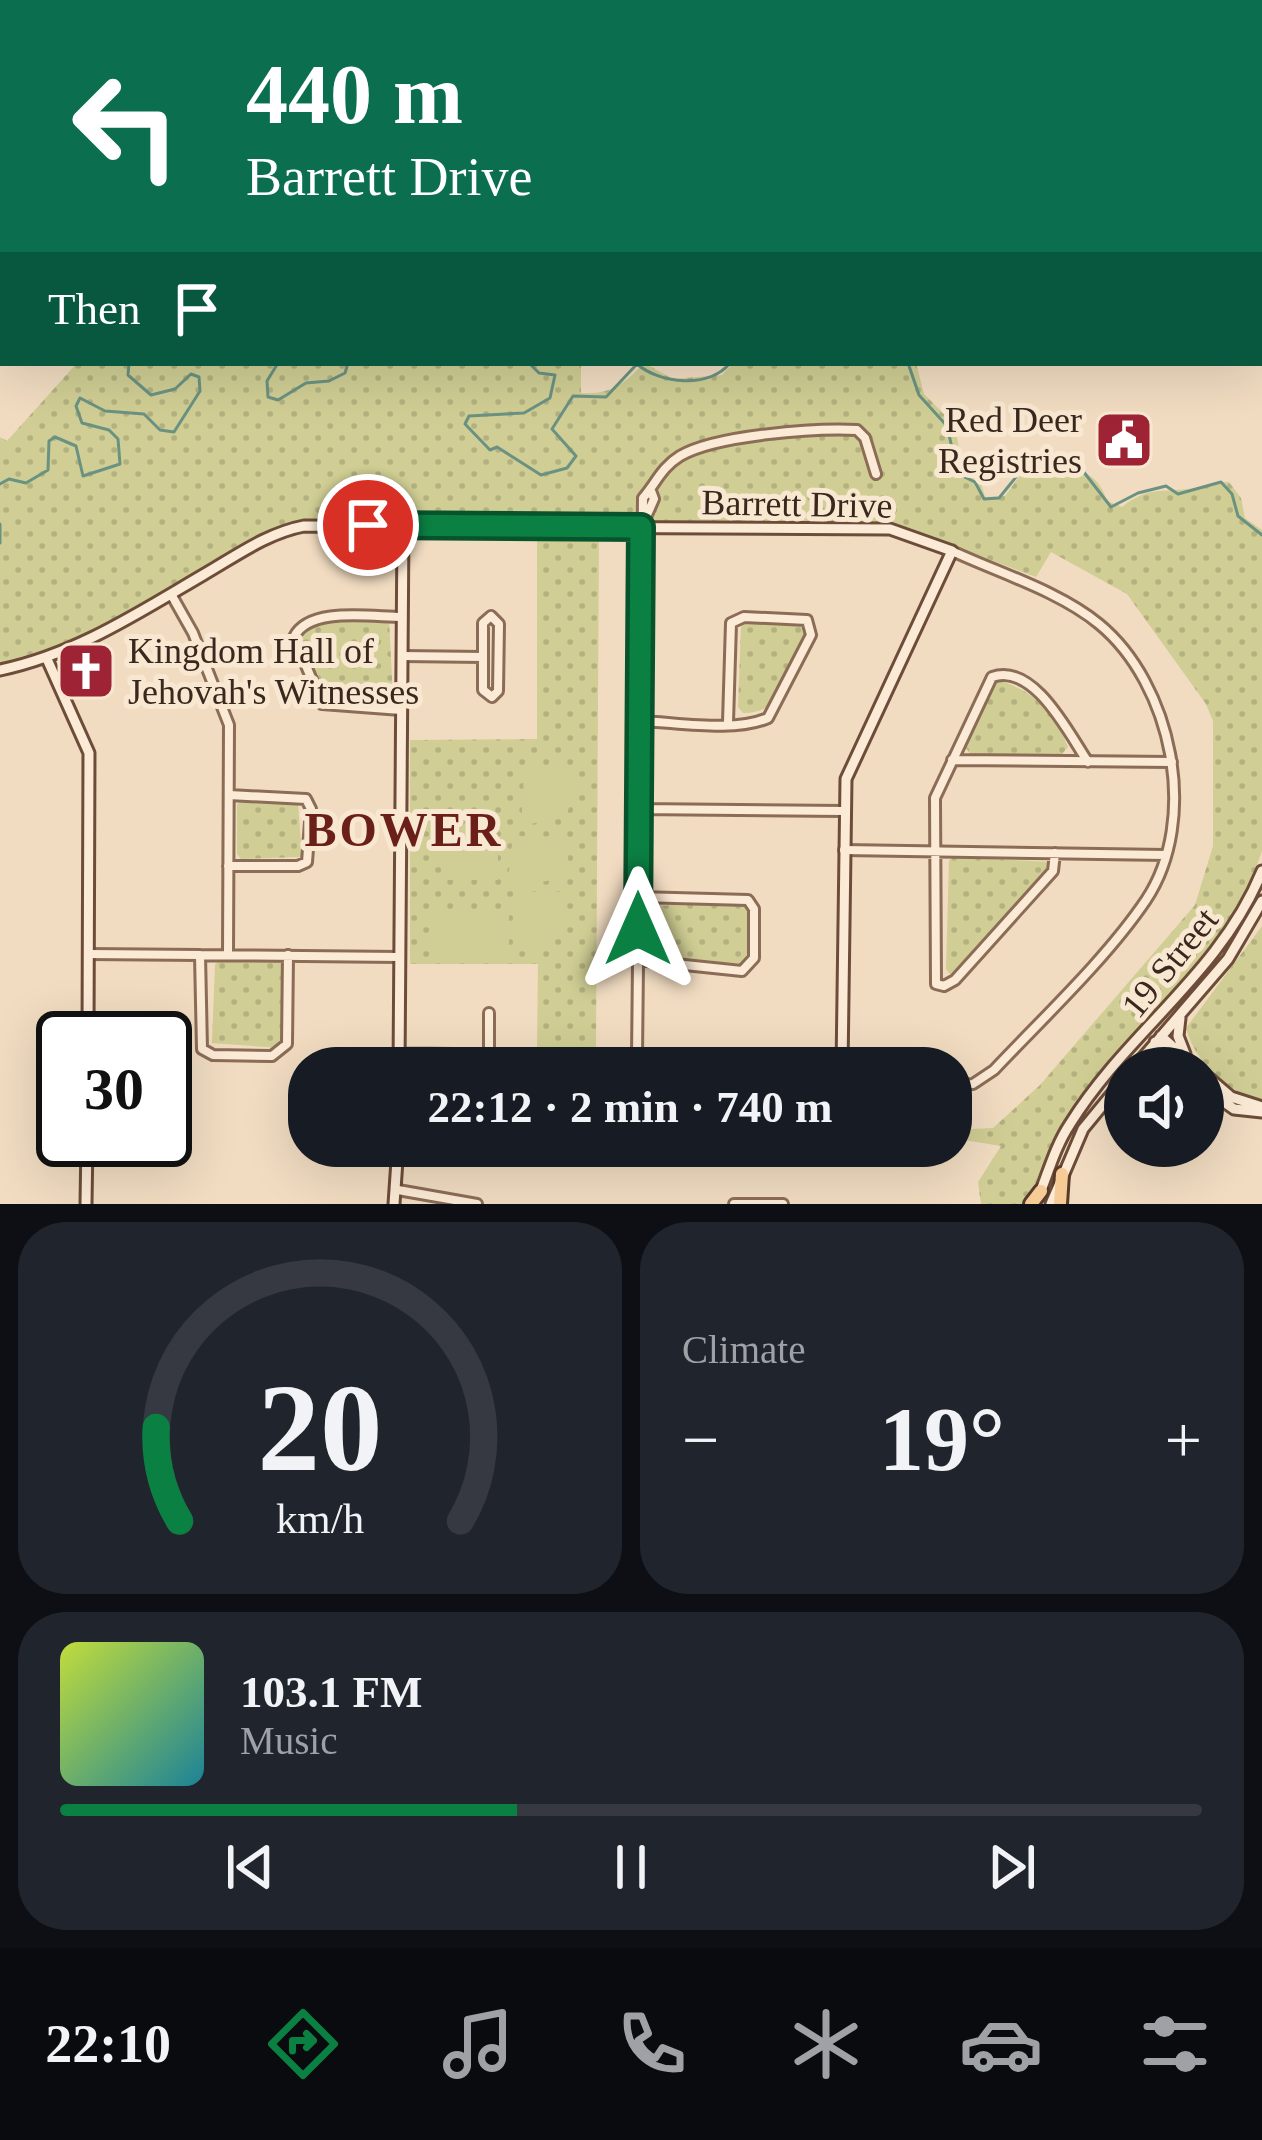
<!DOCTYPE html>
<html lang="en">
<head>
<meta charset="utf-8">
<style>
	body { margin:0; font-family:Georgia,serif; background:#20242c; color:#f1f3f6; height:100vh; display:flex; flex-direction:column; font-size:45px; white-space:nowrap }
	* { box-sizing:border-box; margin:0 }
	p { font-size:39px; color:#9ea1a6 }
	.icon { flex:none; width:66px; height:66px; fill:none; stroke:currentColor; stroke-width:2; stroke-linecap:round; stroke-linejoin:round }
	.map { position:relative; height:1204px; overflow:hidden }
	.side { display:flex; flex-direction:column; gap:18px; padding:18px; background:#0d0f14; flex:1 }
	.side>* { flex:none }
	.guide { position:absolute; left:0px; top:0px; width:1263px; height:366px; box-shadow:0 12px 48px #0002; background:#0b6e4f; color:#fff; overflow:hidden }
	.buttons { position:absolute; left:1104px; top:1047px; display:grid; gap:24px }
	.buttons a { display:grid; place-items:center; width:120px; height:120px; border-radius:50%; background:#171b24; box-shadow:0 12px 48px #0002; font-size:60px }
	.speed { position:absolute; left:36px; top:1011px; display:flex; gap:24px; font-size:60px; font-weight:700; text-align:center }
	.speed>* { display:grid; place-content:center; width:156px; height:156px; border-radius:50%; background:#171b24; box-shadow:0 12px 48px #0002; line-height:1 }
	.speed .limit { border:6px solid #111; border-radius:18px; background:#fff; color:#111 }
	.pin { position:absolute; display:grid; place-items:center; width:102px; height:102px; color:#fff; margin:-51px; border:6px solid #fff; border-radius:50%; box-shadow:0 3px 12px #0007 }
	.me { position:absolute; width:132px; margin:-66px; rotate:0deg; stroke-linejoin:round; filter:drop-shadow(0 0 9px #0008) }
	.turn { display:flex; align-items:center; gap:42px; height:252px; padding:0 48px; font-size:54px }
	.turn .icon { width:156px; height:156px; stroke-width:2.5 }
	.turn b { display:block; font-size:84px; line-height:102px }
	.then { display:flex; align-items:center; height:114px; padding:0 48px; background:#0003; gap:24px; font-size:45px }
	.big { font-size:90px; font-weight:700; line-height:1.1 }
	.side .card { flex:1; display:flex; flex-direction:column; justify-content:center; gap:18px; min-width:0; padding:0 42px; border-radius:48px; background:#20242c }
	.side .dial { align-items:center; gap:0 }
	.dial svg { height:312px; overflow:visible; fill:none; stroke:#363941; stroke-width:7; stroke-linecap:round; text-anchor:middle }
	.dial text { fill:#f1f3f6; stroke:none }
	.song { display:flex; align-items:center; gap:36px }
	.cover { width:144px; height:144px; border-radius:18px; background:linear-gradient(135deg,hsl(70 70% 55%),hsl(190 70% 35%)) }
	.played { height:12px; border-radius:6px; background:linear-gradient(90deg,#0b8043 40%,#363941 40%) }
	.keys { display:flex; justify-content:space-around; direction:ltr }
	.heat { display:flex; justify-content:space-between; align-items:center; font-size:66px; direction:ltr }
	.side .tiles { flex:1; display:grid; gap:18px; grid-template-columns:1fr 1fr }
	.card:last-child { grid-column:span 2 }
	.trip { position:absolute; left:288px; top:1047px; width:684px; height:120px; border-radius:48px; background:#171b24; box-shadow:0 12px 48px #0002; font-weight:700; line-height:120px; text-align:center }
	.dock { display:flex; height:192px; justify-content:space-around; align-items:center; background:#090b0e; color:#9ea1a6 }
	.dock .icon { width:84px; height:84px }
	.dock .on { color:#0b8043 }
	.dock b { font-size:54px; color:#f1f3f6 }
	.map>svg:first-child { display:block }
	.park { fill:url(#park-dots) }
	.pitch { fill:#d0ce94 }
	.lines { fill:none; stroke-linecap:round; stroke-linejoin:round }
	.stream { stroke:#6a9282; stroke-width:3 }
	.street-casing { stroke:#8b6c57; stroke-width:14 }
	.secondary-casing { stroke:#6d4d3a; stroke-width:15 }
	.primary-casing { stroke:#593b2c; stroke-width:18 }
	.street { stroke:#fbead5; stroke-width:8 }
	.secondary { stroke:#fbead5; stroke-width:9 }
	.primary { stroke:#f7cb96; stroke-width:12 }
	.route-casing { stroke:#07532c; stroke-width:30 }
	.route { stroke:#0b8043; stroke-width:21 }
	.labels { text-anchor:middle; stroke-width:10; stroke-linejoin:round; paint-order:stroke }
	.poi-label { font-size:36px; fill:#3a271d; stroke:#f8e7d1; text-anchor:end }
	.street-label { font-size:36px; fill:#3a271d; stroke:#f8e7d1 }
	.district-label { font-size:48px; font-weight:bold; letter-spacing:3px; fill:#6a1f19; stroke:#f8e7d1 }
</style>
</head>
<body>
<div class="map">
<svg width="1262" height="1204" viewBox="0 0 1262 1204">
	<defs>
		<pattern id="park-dots" width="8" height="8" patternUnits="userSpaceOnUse" patternTransform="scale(3)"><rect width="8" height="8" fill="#d0ce94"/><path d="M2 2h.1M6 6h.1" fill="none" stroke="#b3b17f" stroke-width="1.8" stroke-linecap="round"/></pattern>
	</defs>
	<rect width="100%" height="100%" fill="#f1dcc1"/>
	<path class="park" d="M77,363H581V393C611,395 624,384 644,363L673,379L722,375L733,363H916L924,394L955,425L963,473L981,483L985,497L1005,496L1027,466C1062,472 1095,460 1107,501L1122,507C1147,487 1160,492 1189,489C1204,488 1212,481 1229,482L1241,498L1245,518L1262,530V851C1222,974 1129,1019 1065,1119C1049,1145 1040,1177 1026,1204H981L978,1182L1001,1146L951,1138V1130L993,1128L1040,1085L1195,905L1213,846V721L1206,704L1127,594L1051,552L1036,577L891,522L330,519L268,533L82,637L0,664V437L7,441Z
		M599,533L596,1048L537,1047L538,964H410V740L537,739V534Z
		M389,619L393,698L328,701L298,637C322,616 359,619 389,619Z
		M747,621H801L811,632C795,667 786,714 743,713L738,707L741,627Z
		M1000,681C1035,691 1055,714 1068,747L1062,754L971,755L966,748L991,685Z
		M242,801L298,803L302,857L241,859L237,854V804Z
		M955,857L1052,862L951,976L946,969L949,860Z
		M744,902L752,907L753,959L744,964L658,956L653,949L652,906Z
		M1262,926V1100C1227,1093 1195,1062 1186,1028Z
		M220,961H282L288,966L287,1042L279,1048L212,1043L215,964Z"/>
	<path class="pitch" d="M533,768L574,769V796L565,817L521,826L524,776Z
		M520,836L569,837L568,863L558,879L507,888L512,844Z
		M446,851H498V880H446Z
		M523,892H564C565,931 555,948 513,950L515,901Z
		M435,912H509V960L435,959Z"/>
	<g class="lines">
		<path class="stream" d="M278,363L267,381L268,397L278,400L306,383L329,381L345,373L348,363
			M529,363L539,373L555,375L550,398L524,413L469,416L465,424L490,450L497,447L541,475L567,468L576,456L552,429L573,396L606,397L637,364C660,384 709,389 730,363
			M908,363L919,395L947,426L958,474L975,482L984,499L999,498L1025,466L1050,475L1083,471L1111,507L1138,493L1166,486L1178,494L1221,482L1232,494L1238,516L1262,535
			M0,484L9,479L26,483L48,470L49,441L55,437L76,446L83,476L120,464L118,439L109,430L82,423L76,406L80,398L105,411L144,414L160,430L174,432L200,391L199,377L191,374L175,389L151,395L128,375L129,363
			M0,524V543"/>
		<defs>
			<path id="street" d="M980,0H1008
				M640,3V0
				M722,3L723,0
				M1260,320H1262
				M642,526L654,499L651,491
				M171,594L193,633L229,725L228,955
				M491,616L499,624L498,691L492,697L483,690V623Z
				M402,656L483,657
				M401,710L322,704L294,637C309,606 372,617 402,617
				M639,721C676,722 734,733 768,718L811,635L807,620L744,617L731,623L728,722
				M952,760L1172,762
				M638,809L844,811
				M844,850L1166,855
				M1055,853L1053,871L955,980L944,986L936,984L935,798L992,677C1034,662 1069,734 1088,762
				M228,866H298L307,862L311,809L306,799L229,795
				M88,954L399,957
				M200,955L202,1049L213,1055L272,1056L287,1044L288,955
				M637,960L742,971L754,958V909L748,900L638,897
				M489,1055V1013
				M637,1057L643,498C656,483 662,467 680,456C716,435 815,428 857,430L865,438L876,474
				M951,1085L973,1084L994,1070C1043,1018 1107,958 1146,900C1200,819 1172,684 1099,624C1059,591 999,573 952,551
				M398,1190L477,1204
				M734,1204H783"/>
			<path id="secondary" d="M866,3V0
				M1260,325L1262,326
				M47,659L89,753L88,1038
				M0,670C76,654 138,613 203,575C236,556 267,533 304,526L890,529L952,551L846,779L842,1068
				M1180,1018L1178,1036L1185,1054
				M1161,1036L1197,1068
				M1155,1042L1184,1068
				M399,1054L702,1057L801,1068
				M399,1068L403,526
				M1134,1068L1228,959L1262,901
				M1140,1068L1158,1061L1174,1065
				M1203,1073L1231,1097L1262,1107
				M1203,1087L1234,1109L1262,1112
				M1040,1193C1049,1170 1056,1145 1070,1124C1127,1032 1220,974 1262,871
				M86,1204L87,1140
				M394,1204L398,1146
				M1051,1204L1083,1129L1125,1078"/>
			<path id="primary" d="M1031,1204L1041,1191
				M1060,1204L1062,1174"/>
		</defs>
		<use href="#street" class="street-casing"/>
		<use href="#secondary" class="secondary-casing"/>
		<use href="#primary" class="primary-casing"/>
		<use href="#street" class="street"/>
		<use href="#secondary" class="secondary"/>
		<use href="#primary" class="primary"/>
	</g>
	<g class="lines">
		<defs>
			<path id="route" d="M368,525L641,527L638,929"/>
		</defs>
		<use href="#route" class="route-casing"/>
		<use href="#route" class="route"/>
	</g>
	<defs>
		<symbol id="civic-square" viewBox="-11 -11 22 22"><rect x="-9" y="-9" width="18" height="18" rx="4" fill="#9e2335" stroke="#f8e7d1"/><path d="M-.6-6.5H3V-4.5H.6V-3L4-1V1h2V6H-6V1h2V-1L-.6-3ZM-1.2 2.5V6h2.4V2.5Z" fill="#fff"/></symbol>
		<symbol id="church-square" viewBox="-11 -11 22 22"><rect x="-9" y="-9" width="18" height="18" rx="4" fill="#9e2335" stroke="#f8e7d1"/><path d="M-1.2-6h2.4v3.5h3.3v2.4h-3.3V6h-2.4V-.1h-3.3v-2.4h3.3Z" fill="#fff"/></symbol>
	</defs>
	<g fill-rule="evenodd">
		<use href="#civic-square" x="1091" y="407" width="66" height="66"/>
		<use href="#church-square" x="53" y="638" width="66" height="66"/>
	</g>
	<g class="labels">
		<g class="poi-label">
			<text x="1082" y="432">Red Deer<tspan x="1082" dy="41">Registries</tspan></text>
			<text x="128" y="663" text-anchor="start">Kingdom Hall of<tspan x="128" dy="41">Jehovah's Witnesses</tspan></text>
		</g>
		<g class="street-label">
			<text transform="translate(797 503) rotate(1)" y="13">Barrett Drive</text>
			<text transform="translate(1169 962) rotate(-51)" y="13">19 Street</text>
		</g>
		<g class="district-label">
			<text x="404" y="846">BOWER</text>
		</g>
	</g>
</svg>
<div class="buttons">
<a><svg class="icon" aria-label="sound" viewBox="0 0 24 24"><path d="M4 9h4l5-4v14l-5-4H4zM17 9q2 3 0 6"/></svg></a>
</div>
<div class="speed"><div class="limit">30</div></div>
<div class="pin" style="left:368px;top:525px;background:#d93025"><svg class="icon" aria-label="arrive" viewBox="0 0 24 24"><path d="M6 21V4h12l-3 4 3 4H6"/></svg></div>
<svg class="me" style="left:638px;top:929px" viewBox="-20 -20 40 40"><path d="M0-17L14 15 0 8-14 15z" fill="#0b8043" stroke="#fff" stroke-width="4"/></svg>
<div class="trip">22:12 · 2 min · 740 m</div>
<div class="guide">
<div class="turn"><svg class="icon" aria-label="left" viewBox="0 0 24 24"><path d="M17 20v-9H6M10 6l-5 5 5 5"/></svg><div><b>440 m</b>Barrett Drive</div></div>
<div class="then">Then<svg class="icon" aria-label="arrive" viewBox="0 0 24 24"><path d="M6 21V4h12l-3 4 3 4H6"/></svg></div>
</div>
</div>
<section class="side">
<div class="tiles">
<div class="card dial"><svg viewBox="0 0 100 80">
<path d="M14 69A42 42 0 1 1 86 69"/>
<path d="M14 69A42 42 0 0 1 8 45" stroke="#0b8043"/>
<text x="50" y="56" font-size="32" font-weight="700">20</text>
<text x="50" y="72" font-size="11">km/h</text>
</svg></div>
<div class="card"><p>Climate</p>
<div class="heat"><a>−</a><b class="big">19°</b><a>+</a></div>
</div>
<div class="card">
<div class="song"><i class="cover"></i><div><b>103.1 FM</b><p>Music</p></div></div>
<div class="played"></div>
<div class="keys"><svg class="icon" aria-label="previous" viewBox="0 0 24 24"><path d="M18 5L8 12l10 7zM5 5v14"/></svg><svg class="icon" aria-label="pause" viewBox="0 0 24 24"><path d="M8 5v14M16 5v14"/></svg><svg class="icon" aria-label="next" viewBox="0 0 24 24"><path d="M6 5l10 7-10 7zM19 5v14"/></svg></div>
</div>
</div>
</section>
<nav class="dock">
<b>22:10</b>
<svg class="icon on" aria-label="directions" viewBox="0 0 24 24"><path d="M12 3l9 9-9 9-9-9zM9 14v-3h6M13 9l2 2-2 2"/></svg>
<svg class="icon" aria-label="music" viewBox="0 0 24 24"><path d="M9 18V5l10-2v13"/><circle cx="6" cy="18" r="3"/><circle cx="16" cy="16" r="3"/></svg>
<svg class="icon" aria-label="phone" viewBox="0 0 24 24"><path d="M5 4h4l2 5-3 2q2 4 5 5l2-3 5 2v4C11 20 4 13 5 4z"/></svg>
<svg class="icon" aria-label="climate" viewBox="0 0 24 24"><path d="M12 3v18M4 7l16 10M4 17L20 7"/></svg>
<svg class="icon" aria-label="car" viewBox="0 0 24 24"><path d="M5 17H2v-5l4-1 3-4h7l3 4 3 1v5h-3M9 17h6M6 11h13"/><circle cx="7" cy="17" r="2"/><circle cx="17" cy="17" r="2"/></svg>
<svg class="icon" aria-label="filters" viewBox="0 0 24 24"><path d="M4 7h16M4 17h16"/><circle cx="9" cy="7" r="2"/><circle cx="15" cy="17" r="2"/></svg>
</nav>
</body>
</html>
